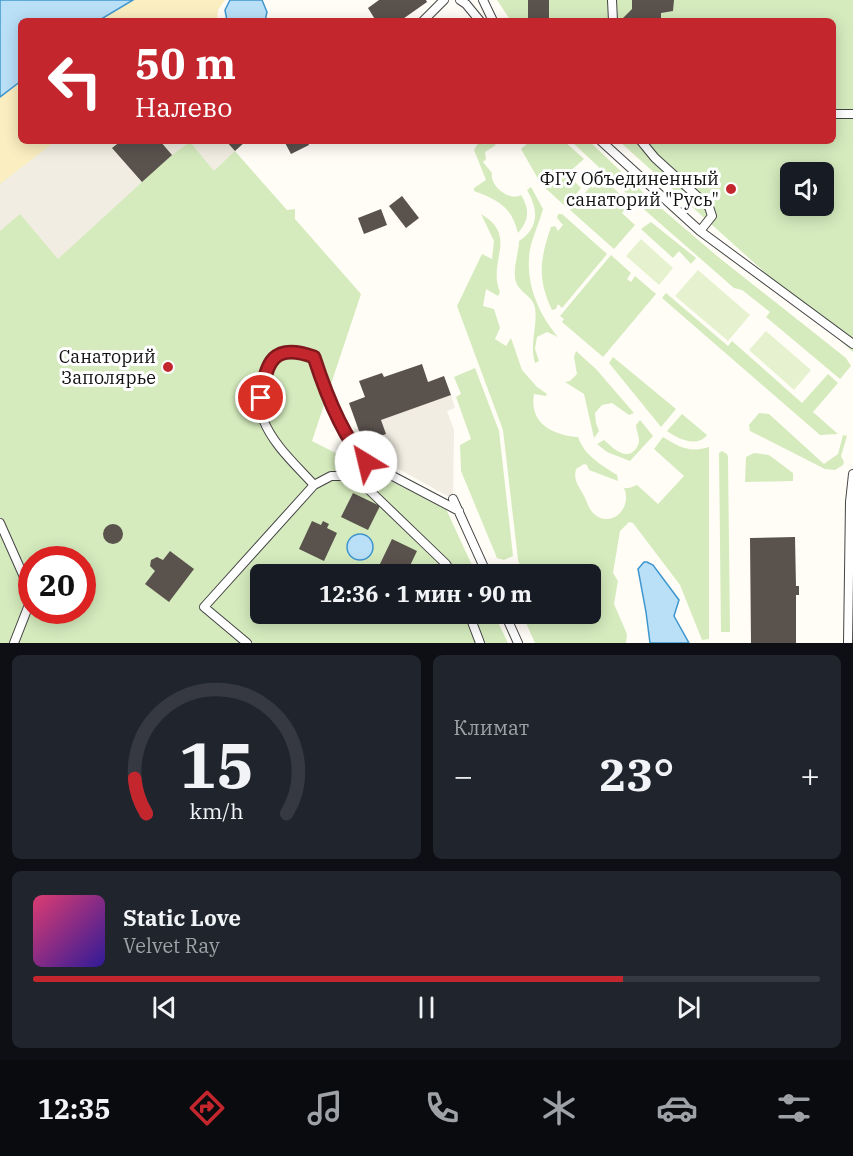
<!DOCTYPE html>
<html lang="ru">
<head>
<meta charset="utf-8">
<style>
	body { margin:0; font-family:"IBM Plex Serif",serif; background:#20242c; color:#f1f3f6; height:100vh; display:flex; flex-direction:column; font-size:22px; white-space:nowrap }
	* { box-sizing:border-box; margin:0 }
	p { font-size:20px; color:#9ea1a6 }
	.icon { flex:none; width:33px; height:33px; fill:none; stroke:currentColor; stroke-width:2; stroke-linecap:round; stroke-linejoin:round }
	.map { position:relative; height:643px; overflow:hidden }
	.drawer { display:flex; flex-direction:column; gap:12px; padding:12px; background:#0d0f14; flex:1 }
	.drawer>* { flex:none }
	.guide { position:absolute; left:18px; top:18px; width:818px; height:126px; border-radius:9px; box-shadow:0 3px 15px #0003; background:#c4262e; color:#fff; overflow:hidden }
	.tools { position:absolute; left:780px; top:162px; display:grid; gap:12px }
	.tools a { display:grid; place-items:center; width:54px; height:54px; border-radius:9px; background:#171b24; box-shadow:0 3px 15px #0003; font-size:30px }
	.speed { position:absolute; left:18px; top:546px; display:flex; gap:12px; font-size:30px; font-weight:700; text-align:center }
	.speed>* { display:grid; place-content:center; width:78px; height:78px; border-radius:50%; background:#171b24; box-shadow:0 3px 15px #0003; line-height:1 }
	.speed .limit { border:9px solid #d22; background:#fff; color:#111 }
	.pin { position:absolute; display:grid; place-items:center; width:51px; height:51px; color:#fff; margin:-26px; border:3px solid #fff; border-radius:50%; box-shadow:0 2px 6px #0007 }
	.me { position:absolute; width:66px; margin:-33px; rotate:324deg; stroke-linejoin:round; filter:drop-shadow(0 0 4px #0008) }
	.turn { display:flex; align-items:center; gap:21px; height:126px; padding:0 18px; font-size:27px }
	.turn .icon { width:78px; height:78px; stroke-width:2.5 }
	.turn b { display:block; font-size:42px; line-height:51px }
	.big { font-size:45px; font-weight:700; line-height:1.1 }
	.drawer .widget { flex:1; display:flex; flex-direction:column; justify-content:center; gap:9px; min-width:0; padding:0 21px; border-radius:9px; background:#20242c }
	.drawer .dial { align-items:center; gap:0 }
	.dial svg { height:156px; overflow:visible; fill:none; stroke:#363941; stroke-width:7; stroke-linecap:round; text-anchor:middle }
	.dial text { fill:#f1f3f6; stroke:none }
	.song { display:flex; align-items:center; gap:18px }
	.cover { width:72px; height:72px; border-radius:9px; background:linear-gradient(135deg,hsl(340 70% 55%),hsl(250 70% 35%)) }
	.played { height:6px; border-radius:3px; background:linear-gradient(90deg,#c4262e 75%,#363941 75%) }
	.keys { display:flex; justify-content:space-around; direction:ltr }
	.heat { display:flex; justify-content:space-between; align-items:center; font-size:33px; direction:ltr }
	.drawer .tiles { flex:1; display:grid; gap:12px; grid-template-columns:1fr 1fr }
	.widget:last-child { grid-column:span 2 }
	.trip { position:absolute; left:250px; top:564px; width:351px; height:60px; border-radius:9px; background:#171b24; box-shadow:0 3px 15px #0003; font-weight:700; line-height:60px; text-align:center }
	.tab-bar { display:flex; height:96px; justify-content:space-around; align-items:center; background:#090b0e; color:#9ea1a6 }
	.tab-bar .icon { width:42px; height:42px }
	.tab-bar .on { color:#c4262e }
	.tab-bar b { font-size:27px; color:#f1f3f6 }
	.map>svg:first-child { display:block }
	.green { fill:#d5ebbd; fill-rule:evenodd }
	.sand { fill:#fbeec1 }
	.pitch { fill:#e6f2cf }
	.plaza { fill:#f1ede2 }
	.water { fill:#b9e0f7; stroke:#3f96cf; stroke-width:1.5 }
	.building { fill:#5a524d }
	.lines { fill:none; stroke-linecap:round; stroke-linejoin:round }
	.lane-casing { stroke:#444; stroke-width:10 }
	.lane { stroke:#fff; stroke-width:8 }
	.route-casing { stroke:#7f191e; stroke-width:15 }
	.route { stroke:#c4262e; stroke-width:10 }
	.poi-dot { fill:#c4262e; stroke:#fff; stroke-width:2 }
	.labels { text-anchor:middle; stroke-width:6; stroke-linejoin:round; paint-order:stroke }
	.poi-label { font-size:18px; fill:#111; stroke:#fff; text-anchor:end }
</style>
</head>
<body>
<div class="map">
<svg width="853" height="643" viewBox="0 0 853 643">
	<rect width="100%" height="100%" fill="#fffdf5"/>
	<path class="green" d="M497,0H853V352L619,141H832V21H511ZM790,172H824V206H790Z
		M56,141H226L287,210L295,209V219L361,294L312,441L446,509L476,574H261V614H494L508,643H0V183ZM32,560H82V610H32Z
		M490,141L496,145L485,152L486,159L483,162L492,173C489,186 510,202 521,195C530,209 529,221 518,233C511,206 498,200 474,191V188L486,180L474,150L479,142Z
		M530,141H564L584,159L567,174L581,188L566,207L541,184L521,149Z
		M571,141H589L648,197L717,256L846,358L851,366L840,379L766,317L770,312L742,290L734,288L639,205Z
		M603,179L634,206L626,208L622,213L635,225L614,249L570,210L591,186L593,188Z
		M531,187L543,209C539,225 529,243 529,259C527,287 540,316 558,337L547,332L537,337L535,349L539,361L535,363C529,342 538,327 535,308C533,296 520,293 516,282C512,270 519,253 519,241C540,227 538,209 527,190Z
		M481,214C519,236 487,261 500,292L498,296L486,289L483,306L494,309L500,328L495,339L506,346L511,338L522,370L537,387L547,394L546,396L534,394C529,423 552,435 578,437C585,456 600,464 617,475L618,481L589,470L587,465L584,464L576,469C573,481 579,486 584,496C587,501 588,508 593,513C611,530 633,508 624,488H629L637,485L658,504L684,476L654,449L663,437C679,447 690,453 709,447V639L702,640L680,585L633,523L629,522L620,531L613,573L618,581L614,604L627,634L626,643H535L522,614H591V574H511L521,568L518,560L503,430L457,306L482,254L492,259L494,241Z
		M558,214H562L607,254L562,308L558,304L556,309L552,310C537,279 540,259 551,227L555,226L558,231L563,225L557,218Z
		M651,222L696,258L691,264L679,251L673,258L641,229Z
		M611,255L631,273L627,279L631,282L635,276L656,294L603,357L562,322L564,319L560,316Z
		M666,293L728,346L732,341L802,403L828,374L838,383L813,412L838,434L820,435L662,298Z
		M576,351L596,369L634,413L629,415L612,403L602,405L595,413L596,423L599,431L594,438L584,394L565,382L570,381L577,374L574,357Z
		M613,357L676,409L661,427L609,363Z
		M475,368L499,431L513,556L504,560L497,558L461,471L460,445L471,439L456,397L461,394L454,377Z
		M759,413L769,414L824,464L838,454L843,435L847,436L841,456L844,462L843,465L835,470L825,469L750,431L749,425Z
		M682,414L707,435C697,448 678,439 667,431Z
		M640,420L653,436L630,461L607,452L597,444L604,440C612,447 625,461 635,450C637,448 639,443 639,441C639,436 636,430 636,425Z
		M722,451L727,454L728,457L730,632H721L719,453Z
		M754,453L769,455L793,473V481L745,482L746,457Z"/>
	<path class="sand" d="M133,0H225L218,10L217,21H98Z
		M21,81V141H56L0,184V97Z"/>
	<path class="pitch" d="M641,239L673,268L659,285L626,256Z
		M698,270L750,315L728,341L675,296Z
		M766,331L811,370L794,390L749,350Z"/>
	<path class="plaza" d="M56,141H121L113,148L142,182L58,259L20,214L0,231V184Z
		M160,141H226L235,151L214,171L190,142L172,155Z
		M451,395L455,408L447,411L454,430L453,499L371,454L363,442L385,434L381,420Z"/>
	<path class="water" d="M0,0H133L98,21H21V81L0,97Z
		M230,0H262L267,12L265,21H227L225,10Z
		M347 547a13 13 0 1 1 26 0a13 13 0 1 1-26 0Z
		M644,562H647L653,565L679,600L674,616L689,643H650L646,612L638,569Z"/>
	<path class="building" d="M379,0H426L427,2L400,21H376L368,8Z
		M528,0H549V21H528Z
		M632,0H674L673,11L661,13V21H620L632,9Z
		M121,141H160L172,155L142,182L112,148Z
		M226,141H246L235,151Z
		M284,141H307L309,145L291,154Z
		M402,196L419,218L406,228L389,206Z
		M381,209L387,225L364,234L358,218Z
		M422,364L428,382L444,376L451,395L381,420L386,434L363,442L349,403L365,397L359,381L382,373L384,377Z
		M353,493L380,506L368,530L341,517Z
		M312,521L321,525L323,521L329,524L327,528L337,533L324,561L299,549Z
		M103 534a10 10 0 1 1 20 0a10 10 0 1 1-20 0Z
		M795,537L796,586H799V595H796V643H751L750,538Z
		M392,539L417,551L406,574H387L389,571L379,566Z
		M170,551L194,569L169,602L145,584L155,571L150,566L151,560L157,557L163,560Z
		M337,564L358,574H332Z"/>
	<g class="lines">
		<defs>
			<path id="lane" d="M460,0L466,4L480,21
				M483,0L493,21
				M612,0L613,21
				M423,21L444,0
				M832,114H853
				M601,141L700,231L853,344
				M641,141L655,158L709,207L712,216L700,231
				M314,485C296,465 273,445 263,419C259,410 261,397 262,387C267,354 282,345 314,357C325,391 342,436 366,462L459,511
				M453,499L487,574
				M0,523L32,595
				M469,614L480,643
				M505,614L518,643
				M14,643L32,597
				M247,643L204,607L314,485L331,476H348L365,486L446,564L452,574
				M848,643L850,502L853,474"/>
		</defs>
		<use href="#lane" class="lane-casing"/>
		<use href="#lane" class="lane"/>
	</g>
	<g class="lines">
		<defs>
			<path id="route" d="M261,398C266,362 273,342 314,357C325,391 342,436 366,462"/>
		</defs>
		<use href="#route" class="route-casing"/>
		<use href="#route" class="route"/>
	</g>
	<g class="poi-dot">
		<circle cx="731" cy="189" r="6"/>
		<circle cx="168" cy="367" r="6"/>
	</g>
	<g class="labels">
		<g class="poi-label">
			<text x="719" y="185">ФГУ Объединенный<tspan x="719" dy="21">санаторий "Русь"</tspan></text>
			<text x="156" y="363">Санаторий<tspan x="156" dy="21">Заполярье</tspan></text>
		</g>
	</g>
</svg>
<div class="tools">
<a><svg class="icon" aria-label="sound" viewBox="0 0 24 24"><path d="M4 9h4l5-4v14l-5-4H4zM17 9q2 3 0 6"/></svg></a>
</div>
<div class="speed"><div class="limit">20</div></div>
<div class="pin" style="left:261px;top:398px;background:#d93025"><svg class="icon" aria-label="arrive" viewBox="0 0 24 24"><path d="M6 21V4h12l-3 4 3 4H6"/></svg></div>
<svg class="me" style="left:366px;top:462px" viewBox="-20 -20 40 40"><circle r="19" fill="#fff"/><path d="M0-13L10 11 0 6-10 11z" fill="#c4262e"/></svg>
<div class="trip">12:36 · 1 мин · 90 m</div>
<div class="guide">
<div class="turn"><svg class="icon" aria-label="left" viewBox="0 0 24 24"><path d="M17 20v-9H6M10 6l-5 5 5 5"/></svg><div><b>50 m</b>Налево</div></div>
</div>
</div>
<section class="drawer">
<div class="tiles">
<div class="widget dial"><svg viewBox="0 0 100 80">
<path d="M14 69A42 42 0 1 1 86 69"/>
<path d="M14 69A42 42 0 0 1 8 51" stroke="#c4262e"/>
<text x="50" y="56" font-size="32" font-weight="700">15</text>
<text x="50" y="72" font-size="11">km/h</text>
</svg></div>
<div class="widget"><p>Климат</p>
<div class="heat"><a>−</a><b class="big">23°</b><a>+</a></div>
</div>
<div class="widget">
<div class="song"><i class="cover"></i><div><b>Static Love</b><p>Velvet Ray</p></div></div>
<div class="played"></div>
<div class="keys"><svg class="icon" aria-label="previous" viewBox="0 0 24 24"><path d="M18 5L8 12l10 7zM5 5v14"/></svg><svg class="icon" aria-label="pause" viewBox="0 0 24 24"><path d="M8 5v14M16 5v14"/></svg><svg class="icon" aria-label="next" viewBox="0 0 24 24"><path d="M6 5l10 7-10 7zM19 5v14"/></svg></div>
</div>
</div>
</section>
<nav class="tab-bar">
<b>12:35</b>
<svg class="icon on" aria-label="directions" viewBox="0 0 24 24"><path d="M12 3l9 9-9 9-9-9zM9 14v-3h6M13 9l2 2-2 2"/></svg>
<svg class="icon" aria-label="music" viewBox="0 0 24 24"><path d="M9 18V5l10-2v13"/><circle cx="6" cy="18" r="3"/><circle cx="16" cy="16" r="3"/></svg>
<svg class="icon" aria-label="phone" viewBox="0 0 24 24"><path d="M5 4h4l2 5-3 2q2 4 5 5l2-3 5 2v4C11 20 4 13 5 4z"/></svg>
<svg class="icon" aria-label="climate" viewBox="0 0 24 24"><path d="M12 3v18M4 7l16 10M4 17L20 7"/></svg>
<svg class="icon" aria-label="car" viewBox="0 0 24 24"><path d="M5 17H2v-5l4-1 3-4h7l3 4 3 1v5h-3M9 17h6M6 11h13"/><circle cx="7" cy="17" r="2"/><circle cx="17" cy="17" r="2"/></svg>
<svg class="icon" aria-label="filters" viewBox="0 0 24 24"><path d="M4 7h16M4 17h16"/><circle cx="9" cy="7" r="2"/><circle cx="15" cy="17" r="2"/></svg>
</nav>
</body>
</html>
